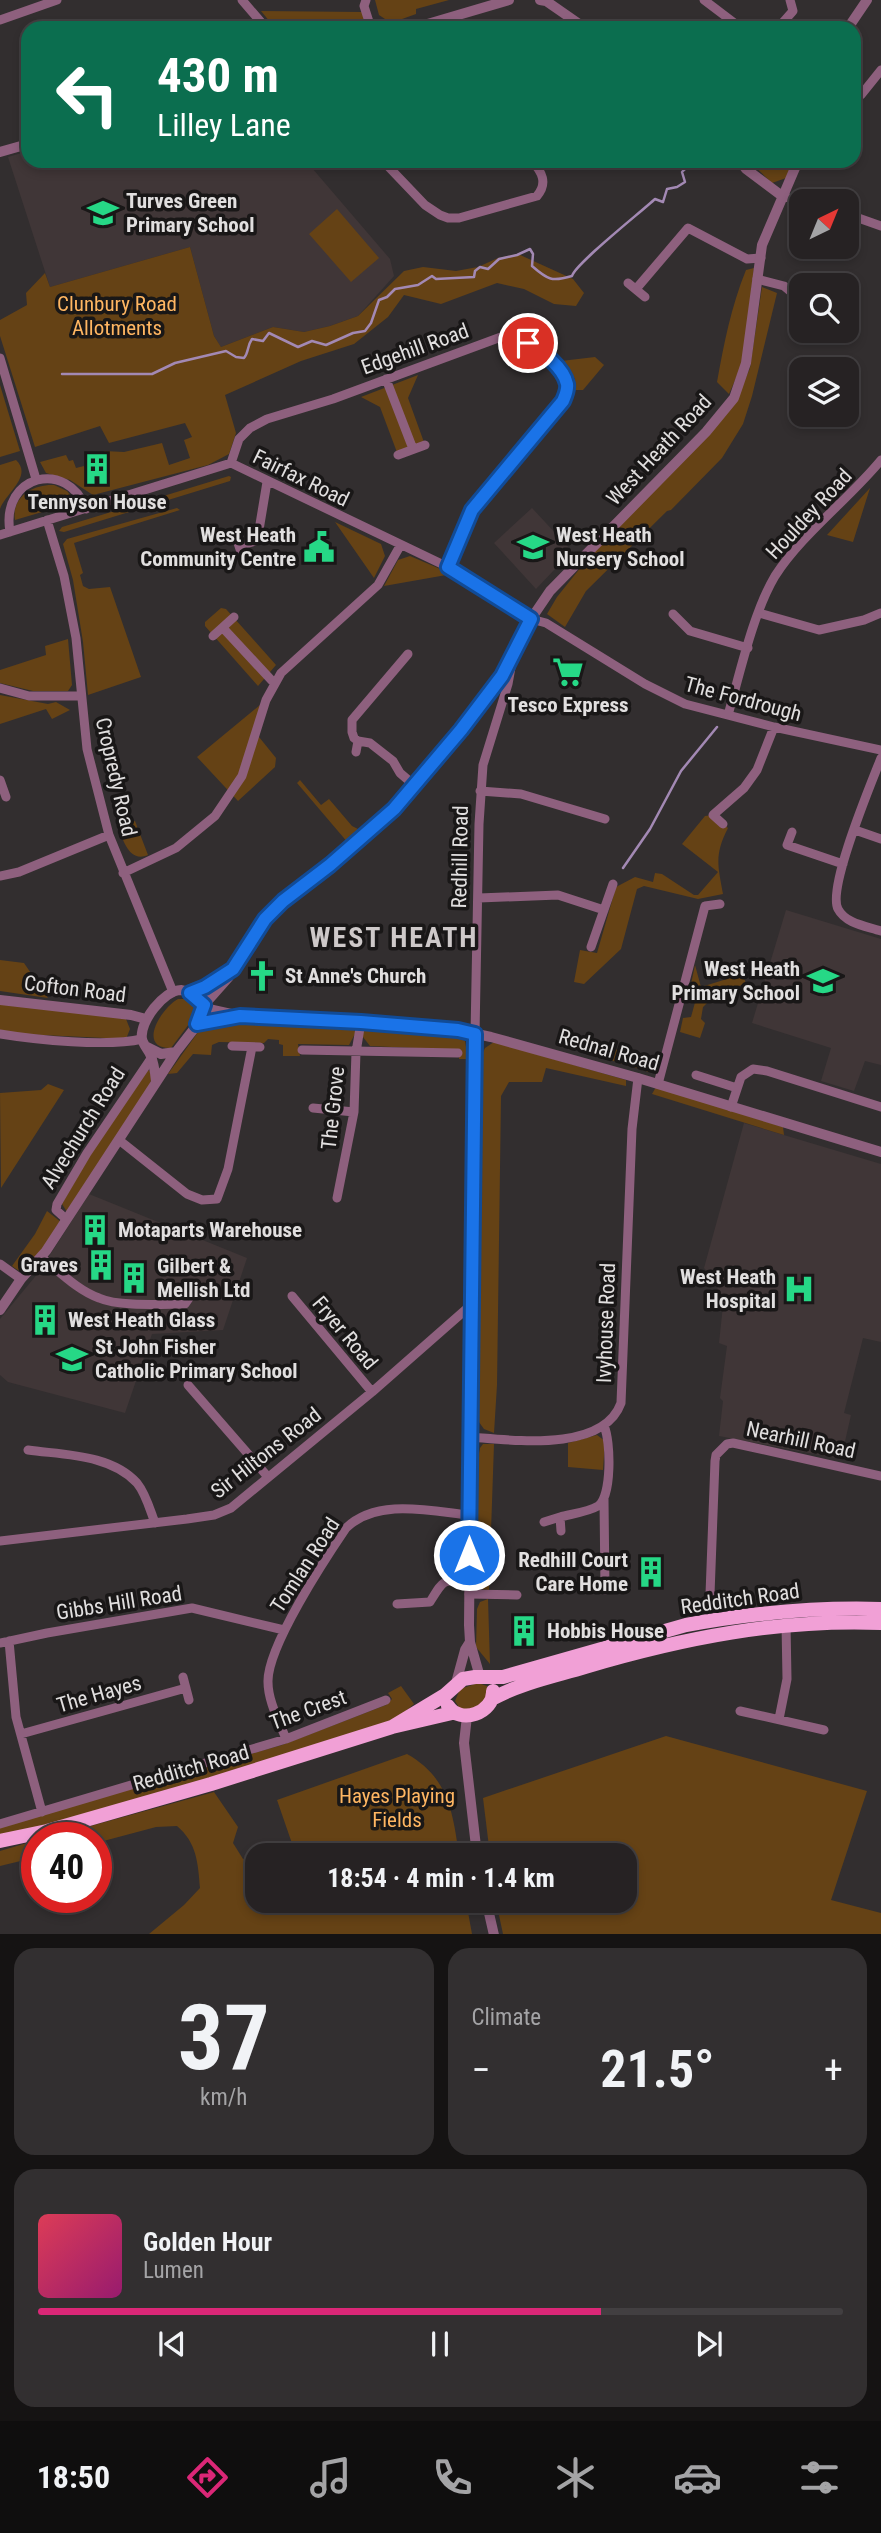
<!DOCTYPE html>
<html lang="en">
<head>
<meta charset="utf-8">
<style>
	body { margin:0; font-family:"Roboto Condensed",sans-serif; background:#322f30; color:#f1f3f6; height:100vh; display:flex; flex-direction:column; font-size:26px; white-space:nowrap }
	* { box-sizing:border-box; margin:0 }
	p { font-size:23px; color:#a4a4a6 }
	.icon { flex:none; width:38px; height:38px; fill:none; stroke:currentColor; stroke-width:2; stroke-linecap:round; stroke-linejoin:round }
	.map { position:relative; height:1934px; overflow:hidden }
	.side { display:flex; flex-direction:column; gap:14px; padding:14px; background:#151313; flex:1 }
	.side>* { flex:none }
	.banner { position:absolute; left:21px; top:21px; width:840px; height:147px; border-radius:21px; box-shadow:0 4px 10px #0003,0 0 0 2px #423f41; background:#0b6e4f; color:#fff; overflow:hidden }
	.needle { width:46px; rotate:43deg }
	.buttons { position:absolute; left:789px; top:189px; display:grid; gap:14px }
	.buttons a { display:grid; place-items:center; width:70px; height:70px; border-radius:14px; background:#262223; box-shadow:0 4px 10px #0003,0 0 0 2px #423f41; font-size:35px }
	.speed { position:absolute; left:21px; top:1822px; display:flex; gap:14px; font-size:35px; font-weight:700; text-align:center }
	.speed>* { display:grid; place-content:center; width:91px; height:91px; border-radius:50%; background:#262223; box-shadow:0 4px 10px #0003,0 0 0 2px #423f41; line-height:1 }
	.speed .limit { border:10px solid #d22; background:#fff; color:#111 }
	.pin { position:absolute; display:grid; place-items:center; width:60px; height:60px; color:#fff; margin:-30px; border:4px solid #fff; border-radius:50%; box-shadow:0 2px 7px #0007 }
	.me { position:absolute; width:77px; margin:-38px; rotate:0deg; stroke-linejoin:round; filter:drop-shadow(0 0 5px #0008) }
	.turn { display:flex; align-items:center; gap:24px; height:147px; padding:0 21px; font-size:32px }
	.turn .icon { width:91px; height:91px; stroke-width:2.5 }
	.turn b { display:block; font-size:49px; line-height:60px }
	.big { font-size:52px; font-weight:700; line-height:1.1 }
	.side .card { flex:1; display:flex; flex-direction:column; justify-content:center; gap:10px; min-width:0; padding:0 24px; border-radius:21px; background:#322f30 }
	.side .dial { align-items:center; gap:0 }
	.dial b { font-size:91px; line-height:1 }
	.song { display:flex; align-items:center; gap:21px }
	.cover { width:84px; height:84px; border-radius:10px; background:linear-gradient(135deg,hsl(350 70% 55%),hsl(320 70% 35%)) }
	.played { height:7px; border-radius:4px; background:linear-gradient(90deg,#db2777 70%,#423f41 70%) }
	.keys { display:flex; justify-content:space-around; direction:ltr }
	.heat { display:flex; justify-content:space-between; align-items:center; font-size:38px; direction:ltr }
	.side .tiles { flex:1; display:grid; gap:14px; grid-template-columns:1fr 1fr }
	.card:last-child { grid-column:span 2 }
	.trip { position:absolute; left:245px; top:1843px; width:392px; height:70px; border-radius:21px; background:#262223; box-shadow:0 4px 10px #0003,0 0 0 2px #423f41; font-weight:700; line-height:70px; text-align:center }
	.menu { display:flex; height:112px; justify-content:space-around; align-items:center; background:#0f0e0e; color:#a4a4a6 }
	.menu .icon { width:49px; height:49px }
	.menu .current { color:#db2777 }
	.menu b { font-size:32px; color:#f1f3f6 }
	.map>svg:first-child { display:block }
	.built { fill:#403637 }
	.green { fill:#654215 }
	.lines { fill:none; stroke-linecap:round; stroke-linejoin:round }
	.stream { stroke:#a389b4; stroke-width:2.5 }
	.minor { stroke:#8e607e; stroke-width:9 }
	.tertiary { stroke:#8e607e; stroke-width:10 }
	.trunk { stroke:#f1a0d6; stroke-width:14 }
	.route-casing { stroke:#114b97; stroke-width:18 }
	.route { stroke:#1a73e8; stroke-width:12 }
	.labels { text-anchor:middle; stroke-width:7; stroke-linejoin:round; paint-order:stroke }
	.poi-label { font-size:21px; font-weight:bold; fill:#e1dfdf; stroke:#191717; text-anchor:start }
	.park-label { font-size:21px; fill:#ffb662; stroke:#191717 }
	.street-label { font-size:21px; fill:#e1dfdf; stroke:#191717 }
	.district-label { font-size:28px; font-weight:bold; letter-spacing:2px; fill:#cec9c9; stroke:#191717 }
</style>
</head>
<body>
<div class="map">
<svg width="881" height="1935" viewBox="0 0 881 1935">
	<rect width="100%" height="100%" fill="#322e2f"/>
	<path class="built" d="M28,151V161H306L390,259L394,276L358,316L330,326L304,332L273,327L221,347L214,336L190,247L50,287L8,157Z
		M532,508L572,551L536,589L494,543Z
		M786,910L881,939V1065L865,1061L854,1091L821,1081L831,1048L752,1023Z
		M744,1123L881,1164V1342L863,1338L844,1413L851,1415L841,1459L719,1436L723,1401L720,1398L727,1346L719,1343L724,1296L717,1294L718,1283L704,1268Z
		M89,1194L247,1258L223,1330L152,1334L125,1413L8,1382L0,1375V1319L39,1272Z"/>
	<path class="green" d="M375,0H449L416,9V14L391,23L379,15Z
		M261,11L362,12L366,28H275Z
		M749,161H775L784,165L786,161H795L786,178L772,183Z
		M337,209L379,258L351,282L309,234Z
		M190,247L214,336L221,347L273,327L304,332L330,326L358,316L404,271L423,267L456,271L478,267L498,258L518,254L573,279L584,293L576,306L554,304L524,289L497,283L441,304L404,295L388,317L354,344L301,361L225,395L236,433L229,454L208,465L93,495L70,480L46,473L40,462L66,455L69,461L73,460L76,468L84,466L89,480L110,473L104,451L124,452L162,443L169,465L190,458L184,440L192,437L185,423L109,443L100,426L35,447L0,336V320L27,305L26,293L45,273L50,287Z
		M754,268L743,362L729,394L717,382C724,343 731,307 746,270Z
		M762,287L777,293L752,396L743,424L722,458L671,510L667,511L586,591L565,627L547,614L557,597L585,562L736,400L750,368Z
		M595,357L604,365L583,390H574L575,379L561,361Z
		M418,375L408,398L425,445L398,455L380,407L361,397Z
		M0,385L20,451L0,457Z
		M16,460C33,476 6,493 0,509V465Z
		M229,476L231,477L230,481L64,532L59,531L62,527Z
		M54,485L67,491L76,502L15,520C11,497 33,484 54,485Z
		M870,488L853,542L827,535Z
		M177,508L180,510L74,543L83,573L80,575L83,586L89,589L110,587L141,677L88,695L83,642L73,580L63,544L67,539Z
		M335,522L381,544L385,556L374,578Z
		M410,556L452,574L384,586L398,560Z
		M221,608L226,609L276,665L258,686L205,626V622Z
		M68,639L72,685L68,691H33L0,683V670L46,655L45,646Z
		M0,695L48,704L56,702L70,710L52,719L46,709L0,724Z
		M266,700L255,732L276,758L275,767L238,801L197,757Z
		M300,780L321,805L329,799L352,826L358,829L361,828L359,833L349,844L297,783Z
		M713,815L728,828C714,855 718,866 723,894L698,899L644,886L637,889L621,949L584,984L574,982L580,950L597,953L616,887L635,877L653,882L655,873L662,874L694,895H698L718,872L682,844L705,816Z
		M135,821L148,855C129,863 123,840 118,826Z
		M0,960L24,963L48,998L0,991Z
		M695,965L701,987L743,974L746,984L706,995L708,1002L703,1007L701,1019L705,1023L700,1038L680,1032L683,1018L691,1017L699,988L691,984Z
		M178,999H190L196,1006L192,1020L171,1048C137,1049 160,1009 178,999Z
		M0,1002L126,1019L130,1029L126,1039L21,1034L0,1030Z
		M246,1023L343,1027L352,1028L356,1032L349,1045L298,1044L300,1056H283V1045L279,1044V1040L268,1039L264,1043L219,1042L212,1045L211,1055L193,1054L177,1073L168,1074L201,1028Z
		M369,1026L456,1036L465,1041L468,1059H459V1050L370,1046L363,1037V1032Z
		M561,1035L656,1060L658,1064L656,1069L649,1072L559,1044Z
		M494,1042L626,1080V1086L546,1068L542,1082H509L501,1096L497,1385L494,1433L484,1429L476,1418L481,1057L485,1048Z
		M148,1070L152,1073L150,1087L67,1212L62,1204L90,1155Z
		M48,1084L64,1090L1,1188L0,1093L41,1090Z
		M656,1087L783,1127L784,1135L652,1094Z
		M47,1211L61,1222C54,1233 34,1269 22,1271C18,1271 15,1268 12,1266L35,1234Z
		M597,1435L605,1441L603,1470L568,1467V1443Z
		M483,1444H494L489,1590L482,1589L475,1577L477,1464L480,1448Z
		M488,1599L490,1664L476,1647L477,1609L480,1602Z
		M478,1683L487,1686V1699C478,1707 473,1711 460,1709L455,1701L460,1689Z
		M401,1686L414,1704L393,1722L278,1761L0,1839V1826L282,1745L386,1705L392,1699L388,1693Z
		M666,1736L867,1791L831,1900L881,1913V1934H503L496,1901L625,1900V1855H490L483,1798Z
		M407,1754C448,1777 453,1812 459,1855H296L277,1800Z
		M214,1792L238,1827L233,1843L243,1859L257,1863V1900L466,1901L472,1934H149L184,1905L200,1888C198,1863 197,1843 177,1826L156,1827L96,1843V1838H47Z
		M37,1840V1857L0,1866V1851Z"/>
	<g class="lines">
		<path class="stream" d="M62,374H152L175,363L226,351L236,357L244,358C249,352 247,346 252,339L263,341L269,333L298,347L312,341L326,345L353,333L365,331L371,323L379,300L387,297L395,289L418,285L432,276L436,279L474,277L475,271L480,267L488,269L499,259L517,255L530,249L533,254L532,266C548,280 552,282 572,276C575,264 641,212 655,199L663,202L667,189L677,187L685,182L682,172C695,158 705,170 719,161
			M623,868L650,829L681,771L717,727"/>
		<path class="minor" d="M242,0L266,28
			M366,0L364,6L371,28
			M704,0L741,28
			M0,20L57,0
			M778,28L793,11L790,0
			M854,94L861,95L881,70
			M383,161L425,205L440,215L448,218H459L537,196C548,183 542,172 532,161
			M782,196L802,202
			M847,214L881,226
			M757,279L784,286L802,301
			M628,283L645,297
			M841,285L846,277L853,281L847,292
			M636,289L688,228L747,259L761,258
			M0,358L36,479
			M386,379L413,449
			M398,455L425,445
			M231,463L239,439L250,428L267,419L333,399L501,337C530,340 577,366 563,401L472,510L448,567
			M47,520L64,576L76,638L87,749L109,835L173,992
			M10,532C0,474 68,459 86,509
			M0,535L231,463L448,567L531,619L546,623L645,684L685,704L774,727L881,750
			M237,540L243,558
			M239,546L255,541L258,536L267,482
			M759,613L819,630L864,620L881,613
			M673,614L690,631L748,648
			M223,628L275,684
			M213,636L234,617
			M408,654L352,720V732L354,738L358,741L370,743L393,761L400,773L414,785
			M0,688L29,696H81
			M728,715C740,673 753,613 775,576C802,534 849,499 881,460
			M356,752L358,741
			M881,758C871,784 827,888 838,909C846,924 866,926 881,931
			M0,780L6,797
			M480,791L521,794L605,819
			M723,824L713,815L744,788L757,770L774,727
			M855,830L881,839
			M792,832L787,845L843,864
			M123,873L176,848L215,816L242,776L266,700L281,673L378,585L400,546
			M0,876L19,872L109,835
			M479,898L558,895L604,910
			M591,947L613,884
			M0,1034C36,1040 108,1047 142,1039
			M475,1034L479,824L483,765L508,684L512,662
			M232,1046L260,1047
			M302,1050L458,1053
			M696,1075L737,1088
			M658,1084L705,906L720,904
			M731,1107L741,1077L753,1069L767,1071L881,1107
			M313,1108L354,1112
			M119,1140L187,1194L202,1200L217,1199L228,1169L252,1047
			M337,1198L354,1112L356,1052L361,1022
			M66,1219L56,1210L57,1204L87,1153L152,1057
			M41,1257C59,1271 77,1290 99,1298C119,1307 163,1304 185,1304L196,1288
			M0,1264L21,1279
			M292,1296L372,1392
			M188,1385L268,1477
			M469,1437C512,1440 603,1453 621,1403L632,1129L638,1078
			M28,1450C63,1455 111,1454 137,1483C146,1494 150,1510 155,1523
			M604,1499L605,1590
			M560,1517C571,1514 588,1512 598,1506C612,1497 611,1441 604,1426
			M544,1522L560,1517L561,1531
			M0,1541L187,1519L214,1515L231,1508L372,1392L471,1305
			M469,1594L517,1595
			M397,1604L430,1602C444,1579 442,1580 469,1580
			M709,1621L715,1461L716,1455L727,1444L733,1443L881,1476
			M9,1641L16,1717L42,1812
			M0,1643L47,1633L192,1608L284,1630
			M183,1677L189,1700
			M740,1711L824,1730
			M779,1719L787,1679L786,1624
			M21,1734L186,1688
			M286,1739C279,1721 268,1701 268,1682C267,1647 325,1559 346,1528C377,1498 430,1511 469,1515
			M0,1824L286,1739L386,1700"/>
		<path class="tertiary" d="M540,0L546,1L585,28
			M414,28L509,0
			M848,28L867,0
			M0,152L28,144
			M740,161L746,169L782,196
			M190,993L205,987L231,970
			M0,1000L131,1015L146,1019
			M204,1005L228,978L265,919L283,901L330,865L394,809L425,773L502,676L531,619L550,591L706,432L734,398L746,363L762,245L798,161
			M204,1008L240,1016L403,1025L458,1030L491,1037L638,1078L881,1152
			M197,1025L234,1017
			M475,1034L469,1625L470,1642L480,1677
			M147,1047L161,1054L176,1052L197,1025L204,1005C198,998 191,991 181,990C164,990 139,1022 142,1039C143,1044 148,1050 150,1054C154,1063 155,1071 156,1081
			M0,1310L21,1279L46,1251L176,1052
			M456,1683L465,1650L470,1642
			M467,1716L464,1743L477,1855
			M486,1900L494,1935"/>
		<path class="trunk" d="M494,1698C521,1683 555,1676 585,1667C683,1638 779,1619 881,1623
			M448,1706C460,1725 494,1713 493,1691
			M392,1727L445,1695L463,1679L475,1677H503L686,1625C751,1613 816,1607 881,1609
			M0,1841L47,1831L211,1784L392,1727L452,1713"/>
	</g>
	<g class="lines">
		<defs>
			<path id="route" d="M469,1555L475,1034L458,1030L361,1022L240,1016L197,1024L204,1005L190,993L205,987L233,969L265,919L283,901L330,865L394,809L461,730L502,676L531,619L448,567L472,510L563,401C565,396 568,390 567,384C564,368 541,350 528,343"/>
		</defs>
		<use href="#route" class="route-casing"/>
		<use href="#route" class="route"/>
	</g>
	<defs>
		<symbol id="school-bare" viewBox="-9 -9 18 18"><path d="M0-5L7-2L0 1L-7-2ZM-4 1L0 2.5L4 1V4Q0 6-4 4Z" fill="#26d886" stroke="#191717" stroke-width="2.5" paint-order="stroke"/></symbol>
		<symbol id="building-bare" viewBox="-9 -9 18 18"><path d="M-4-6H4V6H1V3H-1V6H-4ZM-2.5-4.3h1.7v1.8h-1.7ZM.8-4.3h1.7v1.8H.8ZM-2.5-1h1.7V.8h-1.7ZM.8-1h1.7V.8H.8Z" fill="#26d886" stroke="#191717" stroke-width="2.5" paint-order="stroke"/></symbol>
		<symbol id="civic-bare" viewBox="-9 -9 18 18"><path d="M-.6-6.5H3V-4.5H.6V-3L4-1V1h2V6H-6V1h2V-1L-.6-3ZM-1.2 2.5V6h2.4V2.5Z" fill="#26d886" stroke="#191717" stroke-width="2.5" paint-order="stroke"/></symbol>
		<symbol id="supermarket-bare" viewBox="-9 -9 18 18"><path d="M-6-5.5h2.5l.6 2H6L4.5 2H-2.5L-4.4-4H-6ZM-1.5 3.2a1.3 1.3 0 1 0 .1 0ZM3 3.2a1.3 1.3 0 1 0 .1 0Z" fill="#26d886" stroke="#191717" stroke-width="2.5" paint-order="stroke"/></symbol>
		<symbol id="church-bare" viewBox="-9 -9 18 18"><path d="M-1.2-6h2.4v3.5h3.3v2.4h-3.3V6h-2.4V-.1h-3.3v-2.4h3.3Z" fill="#26d886" stroke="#191717" stroke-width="2.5" paint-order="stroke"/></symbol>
		<symbol id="hospital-bare" viewBox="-9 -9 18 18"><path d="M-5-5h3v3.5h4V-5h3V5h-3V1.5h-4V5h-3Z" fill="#26d886" stroke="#191717" stroke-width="2.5" paint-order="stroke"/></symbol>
	</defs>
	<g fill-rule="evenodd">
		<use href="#school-bare" x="81" y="191" width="44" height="44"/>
		<use href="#building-bare" x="75" y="447" width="44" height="44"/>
		<use href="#civic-bare" x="297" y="525" width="44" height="44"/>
		<use href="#school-bare" x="511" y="525" width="44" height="44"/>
		<use href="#supermarket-bare" x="546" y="650" width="44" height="44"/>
		<use href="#church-bare" x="240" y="954" width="44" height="44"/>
		<use href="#school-bare" x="801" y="959" width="44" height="44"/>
		<use href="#building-bare" x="73" y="1208" width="44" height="44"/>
		<use href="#building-bare" x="79" y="1243" width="44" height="44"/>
		<use href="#building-bare" x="112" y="1256" width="44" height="44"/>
		<use href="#hospital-bare" x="777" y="1267" width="44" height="44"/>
		<use href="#building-bare" x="23" y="1298" width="44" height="44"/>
		<use href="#school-bare" x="50" y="1337" width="44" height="44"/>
		<use href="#building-bare" x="629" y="1550" width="44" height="44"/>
		<use href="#building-bare" x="502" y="1609" width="44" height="44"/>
	</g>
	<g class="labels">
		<g class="poi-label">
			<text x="126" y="208">Turves Green<tspan x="126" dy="24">Primary School</tspan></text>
			<text x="97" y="509" text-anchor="middle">Tennyson House</text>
			<text x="296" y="542" text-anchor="end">West Heath<tspan x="296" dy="24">Community Centre</tspan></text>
			<text x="556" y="542">West Heath<tspan x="556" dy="24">Nursery School</tspan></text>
			<text x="568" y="712" text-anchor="middle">Tesco Express</text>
			<text x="800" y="976" text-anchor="end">West Heath<tspan x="800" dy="24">Primary School</tspan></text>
			<text x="285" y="983">St Anne's Church</text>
			<text x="118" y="1237">Motaparts Warehouse</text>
			<text x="78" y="1272" text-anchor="end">Graves</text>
			<text x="157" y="1273">Gilbert &amp;<tspan x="157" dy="24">Mellish Ltd</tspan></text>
			<text x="776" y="1284" text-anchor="end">West Heath<tspan x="776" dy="24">Hospital</tspan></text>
			<text x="68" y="1327">West Heath Glass</text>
			<text x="95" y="1354">St John Fisher<tspan x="95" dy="24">Catholic Primary School</tspan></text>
			<text x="628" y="1567" text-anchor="end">Redhill Court<tspan x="628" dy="24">Care Home</tspan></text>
			<text x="547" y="1638">Hobbis House</text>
		</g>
		<g class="park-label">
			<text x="117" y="311">Clunbury Road<tspan x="117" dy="24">Allotments</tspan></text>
			<text x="397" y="1803">Hayes Playing<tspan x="397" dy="24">Fields</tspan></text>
		</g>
		<g class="street-label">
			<text transform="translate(415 349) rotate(-20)" y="7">Edgehill Road</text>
			<text transform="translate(659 450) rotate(-47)" y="7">West Heath Road</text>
			<text transform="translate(301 478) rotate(26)" y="7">Fairfax Road</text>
			<text transform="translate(809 514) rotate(-47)" y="7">Houldey Road</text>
			<text transform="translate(743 699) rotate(15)" y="7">The Fordrough</text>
			<text transform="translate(116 777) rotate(77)" y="7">Cropredy Road</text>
			<text transform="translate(460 857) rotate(-89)" y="7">Redhill Road</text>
			<text transform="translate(75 989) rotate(7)" y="7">Cofton Road</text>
			<text transform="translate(609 1050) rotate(16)" y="7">Rednal Road</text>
			<text transform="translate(333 1108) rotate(-84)" y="7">The Grove</text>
			<text transform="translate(83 1128) rotate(-58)" y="7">Alvechurch Road</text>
			<text transform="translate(606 1323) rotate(-88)" y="7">Ivyhouse Road</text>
			<text transform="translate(345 1333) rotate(50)" y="7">Fryer Road</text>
			<text transform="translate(801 1440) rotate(12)" y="7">Nearhill Road</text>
			<text transform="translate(266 1453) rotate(-38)" y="7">Sir Hiltons Road</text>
			<text transform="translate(305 1565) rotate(-57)" y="7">Tomlan Road</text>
			<text transform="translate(740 1599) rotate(-8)" y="7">Redditch Road</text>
			<text transform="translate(119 1603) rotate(-9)" y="7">Gibbs Hill Road</text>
			<text transform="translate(99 1694) rotate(-16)" y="7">The Hayes</text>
			<text transform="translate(308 1710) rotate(-20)" y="7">The Crest</text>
			<text transform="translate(191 1768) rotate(-16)" y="7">Redditch Road</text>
		</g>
		<g class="district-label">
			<text x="394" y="947">WEST HEATH</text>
		</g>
	</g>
</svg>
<div class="buttons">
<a><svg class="needle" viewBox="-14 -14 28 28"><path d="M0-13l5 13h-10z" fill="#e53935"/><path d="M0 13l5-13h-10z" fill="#a4a4a6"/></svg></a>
<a><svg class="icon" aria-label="search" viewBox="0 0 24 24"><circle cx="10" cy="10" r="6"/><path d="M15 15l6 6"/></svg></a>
<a><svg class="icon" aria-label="layers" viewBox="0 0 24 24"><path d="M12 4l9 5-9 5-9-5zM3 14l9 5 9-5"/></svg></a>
</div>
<div class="speed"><div class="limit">40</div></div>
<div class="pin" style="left:528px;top:343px;background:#d93025"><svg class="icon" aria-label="arrive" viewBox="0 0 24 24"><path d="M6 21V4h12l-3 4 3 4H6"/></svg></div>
<svg class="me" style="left:469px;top:1555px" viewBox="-20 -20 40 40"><circle r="17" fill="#1a73e8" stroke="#fff" stroke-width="3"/><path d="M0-11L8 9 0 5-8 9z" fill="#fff"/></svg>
<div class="trip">18:54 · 4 min · 1.4 km</div>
<div class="banner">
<div class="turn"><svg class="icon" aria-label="left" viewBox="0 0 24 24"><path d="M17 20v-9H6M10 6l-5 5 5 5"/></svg><div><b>430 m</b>Lilley Lane</div></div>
</div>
</div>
<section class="side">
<div class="tiles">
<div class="card dial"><b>37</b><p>km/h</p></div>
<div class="card"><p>Climate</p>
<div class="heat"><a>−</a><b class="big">21.5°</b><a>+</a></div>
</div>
<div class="card">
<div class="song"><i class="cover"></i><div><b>Golden Hour</b><p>Lumen</p></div></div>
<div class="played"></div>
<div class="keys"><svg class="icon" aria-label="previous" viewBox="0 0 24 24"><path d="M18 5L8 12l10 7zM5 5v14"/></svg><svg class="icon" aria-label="pause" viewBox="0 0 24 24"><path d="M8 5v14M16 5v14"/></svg><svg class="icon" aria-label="next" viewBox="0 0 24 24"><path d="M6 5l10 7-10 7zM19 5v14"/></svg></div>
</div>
</div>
</section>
<nav class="menu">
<b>18:50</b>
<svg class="icon current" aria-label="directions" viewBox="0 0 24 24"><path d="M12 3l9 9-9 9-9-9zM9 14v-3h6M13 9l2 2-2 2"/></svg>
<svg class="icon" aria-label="music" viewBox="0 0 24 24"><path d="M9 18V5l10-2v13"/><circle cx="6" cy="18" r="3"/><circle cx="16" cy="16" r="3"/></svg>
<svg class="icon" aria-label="phone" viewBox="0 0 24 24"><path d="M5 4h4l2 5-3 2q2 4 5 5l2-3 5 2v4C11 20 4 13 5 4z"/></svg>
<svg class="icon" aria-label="climate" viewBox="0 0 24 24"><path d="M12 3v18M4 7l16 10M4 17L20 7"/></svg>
<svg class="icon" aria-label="car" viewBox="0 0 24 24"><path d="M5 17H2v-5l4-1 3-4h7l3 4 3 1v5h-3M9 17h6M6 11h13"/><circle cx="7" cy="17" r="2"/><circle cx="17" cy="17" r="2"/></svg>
<svg class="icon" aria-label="filters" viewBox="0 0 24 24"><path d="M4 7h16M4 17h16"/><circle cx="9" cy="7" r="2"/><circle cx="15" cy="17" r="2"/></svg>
</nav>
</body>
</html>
